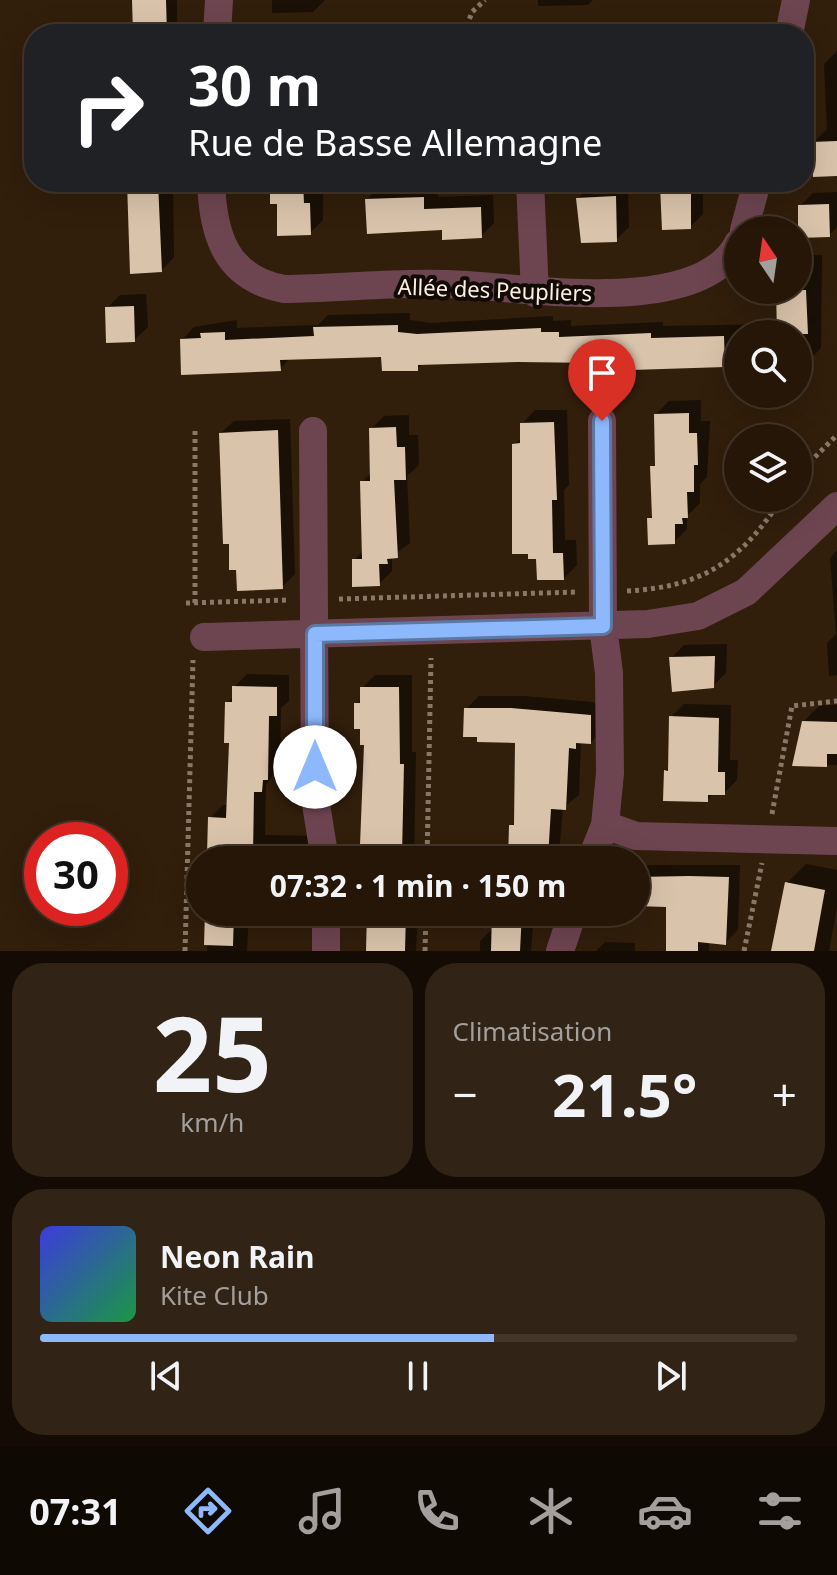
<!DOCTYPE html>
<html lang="fr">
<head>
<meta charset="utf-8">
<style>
	body { margin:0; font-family:"Noto Sans",sans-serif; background:#312316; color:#f1f3f6; height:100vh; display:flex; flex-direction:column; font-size:30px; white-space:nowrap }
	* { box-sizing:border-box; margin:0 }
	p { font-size:26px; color:#a39f9c }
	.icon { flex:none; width:44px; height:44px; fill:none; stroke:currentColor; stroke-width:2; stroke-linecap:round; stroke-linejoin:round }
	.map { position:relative; height:951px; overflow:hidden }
	.drawer { display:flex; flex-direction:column; gap:12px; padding:12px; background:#140c04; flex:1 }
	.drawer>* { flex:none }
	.top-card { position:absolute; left:24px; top:24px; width:790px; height:168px; border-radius:32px; box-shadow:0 8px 32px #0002,0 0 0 2px #423529; background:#202124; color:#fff; overflow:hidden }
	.needle { width:52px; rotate:347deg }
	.tools { position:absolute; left:724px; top:216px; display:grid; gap:16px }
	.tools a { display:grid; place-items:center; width:88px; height:88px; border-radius:50%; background:#251608; box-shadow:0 8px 32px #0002,0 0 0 2px #423529; font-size:40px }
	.speed { position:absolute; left:24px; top:822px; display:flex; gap:16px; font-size:40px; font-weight:700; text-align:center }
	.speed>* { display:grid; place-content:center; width:104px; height:104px; border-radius:50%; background:#251608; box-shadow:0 8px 32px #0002,0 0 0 2px #423529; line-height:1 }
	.speed .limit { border:12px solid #d22; background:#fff; color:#111 }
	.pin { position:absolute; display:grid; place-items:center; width:68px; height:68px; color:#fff; margin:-82px -34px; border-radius:50% 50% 50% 0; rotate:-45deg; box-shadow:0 0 8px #0007 }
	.pin .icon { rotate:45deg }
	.me { position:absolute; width:88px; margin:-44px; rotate:0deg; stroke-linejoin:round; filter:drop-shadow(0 0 6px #0008) }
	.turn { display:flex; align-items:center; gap:28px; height:168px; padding:0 32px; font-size:36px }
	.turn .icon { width:104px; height:104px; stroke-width:2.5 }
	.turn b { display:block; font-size:56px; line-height:68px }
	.big { font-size:60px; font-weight:700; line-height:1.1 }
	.drawer .widget { flex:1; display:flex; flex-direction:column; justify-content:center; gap:12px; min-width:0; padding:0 28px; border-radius:32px; background:#312316 }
	.drawer .dial { align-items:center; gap:0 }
	.dial b { font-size:104px; line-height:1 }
	.song { display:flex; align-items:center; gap:24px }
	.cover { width:96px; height:96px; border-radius:12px; background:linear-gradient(135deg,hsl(240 70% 55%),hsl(140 70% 35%)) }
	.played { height:8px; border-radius:4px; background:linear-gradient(90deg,#8db9fc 60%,#423529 60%) }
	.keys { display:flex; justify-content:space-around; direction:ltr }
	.heat { display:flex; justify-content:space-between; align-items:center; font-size:44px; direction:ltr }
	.drawer .tiles { flex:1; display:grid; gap:12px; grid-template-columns:1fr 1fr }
	.widget:last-child { grid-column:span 2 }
	.trip { position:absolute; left:186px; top:846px; width:464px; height:80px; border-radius:40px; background:#251608; box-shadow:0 8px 32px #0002,0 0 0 2px #423529; font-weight:700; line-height:80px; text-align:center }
	.tab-bar { display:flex; height:128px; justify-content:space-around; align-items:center; background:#0f0903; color:#a39f9c }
	.tab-bar .icon { width:56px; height:56px }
	.tab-bar .active { color:#8db9fc }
	.tab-bar b { font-size:36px; color:#f1f3f6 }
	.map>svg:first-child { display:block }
	.shadow { fill:#0007 }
	.building { fill:#dac3ab }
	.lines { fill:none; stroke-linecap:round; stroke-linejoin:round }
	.path { stroke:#897868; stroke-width:5; stroke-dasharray:4 4; stroke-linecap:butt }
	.minor { stroke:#6d4550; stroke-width:28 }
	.route-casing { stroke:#5c78a4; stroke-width:20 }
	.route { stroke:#8db9fc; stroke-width:14 }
	.labels { text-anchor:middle; stroke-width:8; stroke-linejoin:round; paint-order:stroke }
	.street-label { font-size:22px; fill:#fdefe4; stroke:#120a04 }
</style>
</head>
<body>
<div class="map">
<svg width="837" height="951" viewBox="0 0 837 951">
	<rect width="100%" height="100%" fill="#311e0b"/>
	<path class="shadow" d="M134,0H177V34H136Z
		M272,0H325L313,12L272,13Z
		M538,0H593L588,5L538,6Z
		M837,51V174L813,143L827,129L824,64Z
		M129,182H173L174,257L161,271Z
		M272,182H316V191L323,190V220L310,233L279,202Z
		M585,182H628L629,227L616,240L578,198L585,191Z
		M662,182H703V214L690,227L664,228Z
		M437,184L438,197L493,195L494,223L481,236L444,228L367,199L381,186Z
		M837,192V227L829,235L800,206L813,193Z
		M798,255H822L821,348L808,361L798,362V334H738V364L602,369L601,361L423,363L417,369L383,355L291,357L280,369L182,340L194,327L237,320V328L318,325L328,315L410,313V320L431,323L553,316V321L571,320V326L663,322V326L778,324V290H798Z
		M146,294L148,327L134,340L107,308L120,295Z
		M701,400V421H710L707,477L700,484V503L687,516V529L674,542L649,519L654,514L656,414L669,401Z
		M535,410H567L569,485L564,490L565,540H576L577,565L564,578L538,557L514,445L522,437V424Z
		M409,415V435H418L419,465L407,476L410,543L392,556V571L379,584L354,560L364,550L362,482L372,472L371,429L384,416Z
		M290,419L295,574L282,587L221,433L234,421Z
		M837,550V675L829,676L827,643L836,634L830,558Z
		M727,644L726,673L713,686L671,658L684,645Z
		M247,674L289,675V701L281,708L280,765L266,785L265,835L317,836L316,860H209L210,818L223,805H229L231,741L227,703L234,696V687Z
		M375,675H412V752H416L414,860H369L366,743L356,704L362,698V688Z
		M479,696H525L603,703L604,729L591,742H581L579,795L563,808L560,843L545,860H509L511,826L516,821L517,741L466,709Z
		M684,704L731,705L730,760H738L737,780L724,793H714L707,800L666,771L670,766L671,717Z
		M820,705H837V765L794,764L803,722Z
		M806,864L837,870V907L829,951H774L787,883Z
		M640,865H740L738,930L726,942L709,941V951H668V905L636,904V869Z
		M208,912H249L247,951H207Z
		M368,912H418L416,951H368Z
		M494,912H534L531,951H480V941L494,927Z
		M605,942L635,943V951H596Z"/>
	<path class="building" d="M132,0H166L167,34H133Z
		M837,141V176L813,177L811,142Z
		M127,182H158L162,272L130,274Z
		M270,182H303L304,203H310L311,235L277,236V204H270Z
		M665,182H691V229L662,230L660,185Z
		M616,196L617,242L581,243L576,198Z
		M424,197V209L481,207L482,238L442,240V230L367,234L365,199Z
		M829,204L830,237L798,238V205Z
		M776,290H806L808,334H777Z
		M134,306L135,342L106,343L105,307Z
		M398,325V332L417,334L541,328V332H559V337L651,333V338L724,336L725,367L600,371L599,363L518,362L418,365V371H382L381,357L280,360L281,371L181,375L180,339L201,338L200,333L225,332V340L314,336L313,327Z
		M689,413V433H697L698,465H694V492H687L688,518H682L683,524H675V544L648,545L647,518H652L650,466H655L654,414Z
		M554,422L557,500H552L553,553H563L564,580H537L536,559H528V554H512V444L520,443V423Z
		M396,427L397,447H405L406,480H394L398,558L387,559L388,564H379L380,586L352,587V559H362L360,481H370L369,428Z
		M278,430L283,589L237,591L236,570H229V544H223L219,433Z
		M715,656L714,688L672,692L669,657Z
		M232,686L277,687V716H269L268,780H263L262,792H254L253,855L207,854L208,817L226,818L229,743H224L225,702H232Z
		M360,687H399L400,764H404L402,855L363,854L360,845L364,745H360V729H354V703H360Z
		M464,708H511L591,715V744L576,743V749L569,748L566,810L551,809L548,858L508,860L509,825H514L515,743L477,742V737H463Z
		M669,716L719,718L718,772H725V795H708V802L663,801L664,770L668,771Z
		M802,721L837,722V754H827V767L792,766Z
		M689,876L729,877L726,945L698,942V951H666V907L636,906V877Z
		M785,882L825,890L814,951H771Z
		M205,912H234L233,946L204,945Z
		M367,912H406L405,951H366Z
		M492,912H522L520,951H491Z"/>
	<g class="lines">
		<path class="path" d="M464,34L472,12L485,0
			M694,34L765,32
			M798,474L837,435
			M627,591C703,587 741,561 782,498
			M339,599L577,592
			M186,603L289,600
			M195,603V428
			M772,814L792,706L837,701
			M427,860L431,658
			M185,951L193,660
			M425,951L426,912
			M744,951L762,863"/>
		<path class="minor" d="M217,34L219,0
			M789,34L796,0
			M211,182C213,236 226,278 284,289C345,288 407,281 467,285C535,289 701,316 738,243
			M530,182L535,293
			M744,230L757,182
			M313,431L315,798L325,860
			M204,637L648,624L698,616L746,592L837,506
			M605,825L636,836L837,841
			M591,860L605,825L610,773L609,673L603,626L602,421
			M326,951V912
			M560,951L573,912"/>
	</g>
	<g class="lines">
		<defs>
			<path id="route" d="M315,767V634L603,626L602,421"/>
		</defs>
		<use href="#route" class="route-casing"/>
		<use href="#route" class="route"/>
	</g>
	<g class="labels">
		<g class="street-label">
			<text transform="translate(495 290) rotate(2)" y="8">Allée des Peupliers</text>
		</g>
	</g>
</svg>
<div class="tools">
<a><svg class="needle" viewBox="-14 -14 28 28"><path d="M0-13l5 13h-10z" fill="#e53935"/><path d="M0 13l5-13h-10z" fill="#a39f9c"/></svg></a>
<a><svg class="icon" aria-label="search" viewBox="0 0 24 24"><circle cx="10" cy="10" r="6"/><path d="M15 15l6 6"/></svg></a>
<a><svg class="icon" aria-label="layers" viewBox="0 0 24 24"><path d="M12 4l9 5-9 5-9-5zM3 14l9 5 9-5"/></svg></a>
</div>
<div class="speed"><div class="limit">30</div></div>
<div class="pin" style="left:602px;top:421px;background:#d93025"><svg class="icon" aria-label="arrive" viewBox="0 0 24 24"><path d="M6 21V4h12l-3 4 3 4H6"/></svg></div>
<svg class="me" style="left:315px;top:767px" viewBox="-20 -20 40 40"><circle r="19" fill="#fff"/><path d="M0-13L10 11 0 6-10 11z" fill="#8db9fc"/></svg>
<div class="trip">07:32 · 1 min · 150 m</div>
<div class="top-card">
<div class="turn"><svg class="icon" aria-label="right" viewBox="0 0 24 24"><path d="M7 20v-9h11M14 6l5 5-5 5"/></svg><div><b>30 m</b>Rue de Basse Allemagne</div></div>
</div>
</div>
<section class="drawer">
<div class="tiles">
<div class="widget dial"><b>25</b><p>km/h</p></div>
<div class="widget"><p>Climatisation</p>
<div class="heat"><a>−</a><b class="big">21.5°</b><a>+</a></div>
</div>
<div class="widget">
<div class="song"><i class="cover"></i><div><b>Neon Rain</b><p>Kite Club</p></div></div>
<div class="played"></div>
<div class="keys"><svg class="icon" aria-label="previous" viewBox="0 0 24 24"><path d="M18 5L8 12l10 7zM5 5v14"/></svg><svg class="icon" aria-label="pause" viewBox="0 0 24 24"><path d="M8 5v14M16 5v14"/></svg><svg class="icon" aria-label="next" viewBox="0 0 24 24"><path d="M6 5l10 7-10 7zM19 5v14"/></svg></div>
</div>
</div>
</section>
<nav class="tab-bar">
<b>07:31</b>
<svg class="icon active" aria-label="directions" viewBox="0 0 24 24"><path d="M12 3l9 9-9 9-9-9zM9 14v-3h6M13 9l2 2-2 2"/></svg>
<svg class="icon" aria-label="music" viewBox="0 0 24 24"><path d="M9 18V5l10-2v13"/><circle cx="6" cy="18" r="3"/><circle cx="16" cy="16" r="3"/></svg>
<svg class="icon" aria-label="phone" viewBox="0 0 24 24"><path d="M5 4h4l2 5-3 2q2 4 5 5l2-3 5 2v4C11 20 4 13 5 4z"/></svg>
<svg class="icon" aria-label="climate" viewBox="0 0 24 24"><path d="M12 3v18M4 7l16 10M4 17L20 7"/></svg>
<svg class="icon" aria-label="car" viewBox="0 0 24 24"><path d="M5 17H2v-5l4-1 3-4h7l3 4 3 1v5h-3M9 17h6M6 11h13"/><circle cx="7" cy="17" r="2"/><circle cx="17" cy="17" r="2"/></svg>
<svg class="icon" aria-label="filters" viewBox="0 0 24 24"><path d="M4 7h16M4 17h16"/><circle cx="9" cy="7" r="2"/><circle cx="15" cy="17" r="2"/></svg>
</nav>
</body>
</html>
